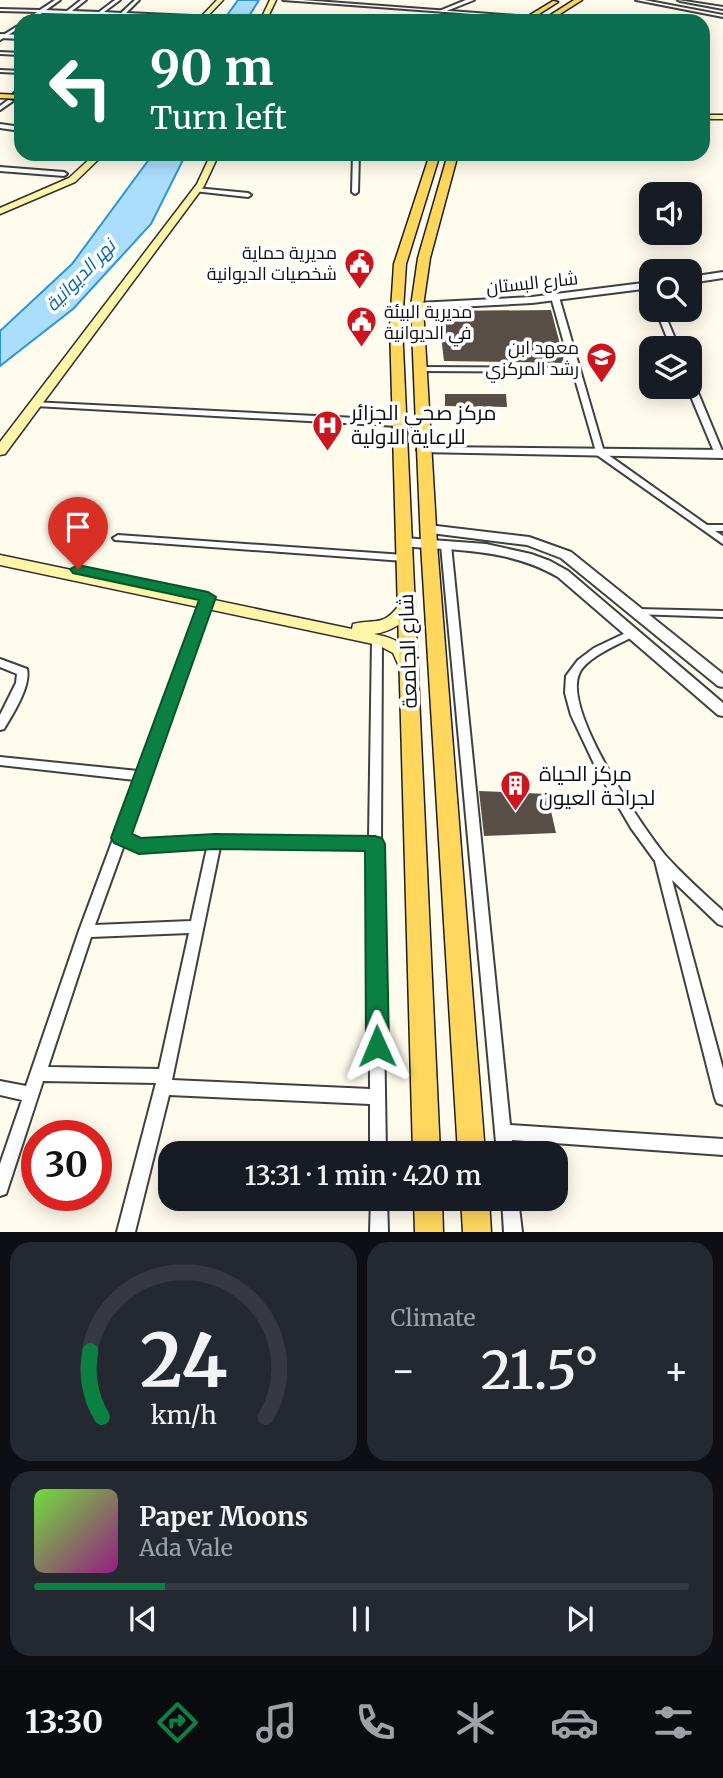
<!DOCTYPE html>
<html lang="en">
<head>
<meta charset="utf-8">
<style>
	body { margin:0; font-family:Merriweather,Cairo,serif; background:#242831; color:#f1f3f6; height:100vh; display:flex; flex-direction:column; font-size:26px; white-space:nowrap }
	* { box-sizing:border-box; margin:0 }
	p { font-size:23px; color:#9ea1a6 }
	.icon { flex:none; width:38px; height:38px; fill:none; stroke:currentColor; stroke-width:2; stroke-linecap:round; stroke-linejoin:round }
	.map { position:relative; height:1232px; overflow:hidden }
	.side { display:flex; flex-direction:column; gap:10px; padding:10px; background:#0d0f14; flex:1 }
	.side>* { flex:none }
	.guide { position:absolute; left:14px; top:14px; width:696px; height:147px; border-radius:21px; box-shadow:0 4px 18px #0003; background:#0b6e4f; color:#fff; overflow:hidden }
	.controls { position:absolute; left:639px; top:182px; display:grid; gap:14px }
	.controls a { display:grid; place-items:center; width:63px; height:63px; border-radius:14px; background:#171b24; box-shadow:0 4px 18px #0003; font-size:35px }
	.speed { position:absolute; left:21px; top:1120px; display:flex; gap:14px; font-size:35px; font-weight:700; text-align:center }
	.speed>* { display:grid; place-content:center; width:91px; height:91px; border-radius:50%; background:#171b24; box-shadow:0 4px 18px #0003; line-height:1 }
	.speed .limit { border:10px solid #d22; background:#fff; color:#111 }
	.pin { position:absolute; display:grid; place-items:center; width:60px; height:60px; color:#fff; margin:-72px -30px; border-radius:50% 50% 50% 0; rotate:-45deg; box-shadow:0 0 7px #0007 }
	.pin .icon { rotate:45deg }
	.me { position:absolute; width:77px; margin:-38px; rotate:359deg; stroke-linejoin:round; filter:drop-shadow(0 0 5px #0008) }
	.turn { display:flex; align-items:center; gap:24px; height:147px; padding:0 21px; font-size:32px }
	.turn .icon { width:91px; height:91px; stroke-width:2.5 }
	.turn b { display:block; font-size:49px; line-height:60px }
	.big { font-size:52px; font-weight:600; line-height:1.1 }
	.side .tile { flex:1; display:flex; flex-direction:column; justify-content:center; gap:10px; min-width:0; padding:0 24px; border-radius:21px; background:#242831 }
	.side .dial { align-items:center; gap:0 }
	.dial svg { height:182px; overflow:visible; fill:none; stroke:#363941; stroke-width:7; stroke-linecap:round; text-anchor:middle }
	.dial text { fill:#f1f3f6; stroke:none }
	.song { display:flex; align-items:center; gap:21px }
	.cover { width:84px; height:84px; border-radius:10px; background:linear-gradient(135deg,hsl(100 70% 55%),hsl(310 70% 35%)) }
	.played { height:7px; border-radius:4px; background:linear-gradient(90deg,#0b8043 20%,#363941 20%) }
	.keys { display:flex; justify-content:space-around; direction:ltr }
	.heat { display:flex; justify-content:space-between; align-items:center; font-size:38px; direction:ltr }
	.side .tiles { flex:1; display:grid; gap:10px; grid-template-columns:1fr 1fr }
	.tile:last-child { grid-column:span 2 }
	.trip { position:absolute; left:158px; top:1141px; width:410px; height:70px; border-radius:21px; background:#171b24; box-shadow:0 4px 18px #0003; font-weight:600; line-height:70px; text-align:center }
	.menu { display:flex; height:112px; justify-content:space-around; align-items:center; background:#090b0e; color:#9ea1a6 }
	.menu .icon { width:49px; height:49px }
	.menu .selected { color:#0b8043 }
	.menu b { font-size:32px; color:#f1f3f6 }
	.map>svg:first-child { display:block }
	.green { fill:#d1eeb2 }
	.water { fill:#abdefd; stroke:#2a95dc; stroke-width:2 }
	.building { fill:#574e48 }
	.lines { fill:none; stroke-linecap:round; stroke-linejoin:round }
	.minor-casing { stroke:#404040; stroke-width:4 }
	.tertiary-casing { stroke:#404040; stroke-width:4 }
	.secondary-casing { stroke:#2f2f2f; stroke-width:3 }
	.primary-casing { stroke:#1e1e1e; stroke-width:3 }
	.minor { fill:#fff; fill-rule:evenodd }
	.tertiary { fill:#fff; fill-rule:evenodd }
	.secondary { fill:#fff5a8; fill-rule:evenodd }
	.primary { fill:#ffd75d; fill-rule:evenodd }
	.route { fill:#0b8043; stroke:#07532c; stroke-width:2 }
	.labels { text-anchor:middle; stroke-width:7; stroke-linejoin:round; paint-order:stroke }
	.far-poi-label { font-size:18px; fill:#0d0d0d; stroke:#fff; text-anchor:end }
	.far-street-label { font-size:18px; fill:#0d0d0d; stroke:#fff }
	.far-water-label { font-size:19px; font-style:italic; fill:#0865ac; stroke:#fff }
	.poi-label { font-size:21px; fill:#0d0d0d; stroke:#fff; text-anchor:start }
	.street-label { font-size:21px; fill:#0d0d0d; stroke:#fff }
</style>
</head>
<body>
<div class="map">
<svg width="723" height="1232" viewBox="0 0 723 1232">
	<rect width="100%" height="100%" fill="#fffbed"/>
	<path class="green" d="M45,13L117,16L110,21H33Z"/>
	<path class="water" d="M238,0H259L246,21H223Z
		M153,154H186L151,224L73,309L0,366V331L72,264Z"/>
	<path class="building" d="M551,310L565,363L444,361L438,311Z
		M445,394H506L507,407L445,406Z
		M479,791L547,794L556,833L484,836Z"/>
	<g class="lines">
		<defs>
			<path id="minor" d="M55,0H60L46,10L67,11L81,0H86L72,11L99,12L115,0H120L104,12L121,13L135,0H139L126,13L214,17L123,15L117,21H113L119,15L42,13L30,21H25L37,12L0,11V9L40,10Z
				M283,0H302L530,17L528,18Z
				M636,0H644L723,15V17Z
				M678,0L723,7V9L680,1Z
				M21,24V27L0,40V37Z
				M0,52L21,53V55L0,54Z
				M0,70L21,71V73L0,72Z
				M19,89H21V92L14,95V93Z
				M8,100L13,101L0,110V106Z
				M0,124L21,127V131L0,128Z
				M353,154H359L358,192L355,194L352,192Z
				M0,167L64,172L67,174L64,176L0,171Z
				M196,188L248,193L251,195L248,197L194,191V189Z
				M552,295L559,297L604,452L707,525H723V531H715L723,536V544L597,455L573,372L420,371L416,369L420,367L571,368L551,297Z
				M656,310H663L679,348H671Z
				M690,381L694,383L723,453L722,456L719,457L715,454L687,387H690Z
				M32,402L398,420L402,423L398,426L35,406L31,404Z
				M118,535L404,555L409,558L404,561L115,540L113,538Z
				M446,542L451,545L510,1125L723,1139V1155L512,1140L513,1153H497L441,545Z
				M208,594L213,597L127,835L141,841L215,837L369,838L372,640L377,636L382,640L381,843L386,1153H370V1104L169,1095L135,1232H117L156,1083L43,1081L8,1188L6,1194L0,1196V1164L22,1100L0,1095V1081L26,1086L79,931L135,780L0,765V757L138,771L203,597ZM124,845L140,851L207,848L191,921L95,925ZM220,847L369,848L370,1089L172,1080ZM189,933L159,1069L48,1067L91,937Z
				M638,609L723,611V617L634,614L633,612L634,610Z
				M632,630L636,631L637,633L636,635C620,644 586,657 579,674C563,711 641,825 665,855C683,875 703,893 723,911V926L718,924L672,880L723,1069V1105L717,1103L715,1098L655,861L631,828L597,770L571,715L565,693L566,676L578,660L594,648Z
				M0,659L27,669C31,686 13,714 4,729L0,730V715L16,683L17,674L0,667Z
				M371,1199H387L388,1232H370Z
				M502,1199H518L522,1232H504Z"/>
			<path id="tertiary" d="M466,0H474L444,12L439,11Z
				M0,34L21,35V39L0,38Z
				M723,272V278L690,283V277Z
				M651,282V288L532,303L417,309L412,306L417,303L532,297Z
				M423,447L723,450V458L419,452L417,450Z
				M428,525L529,537L571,552L723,674V687L718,686L561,558L527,545L423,532L422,529Z
				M404,538L486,544L531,554L550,561L568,571L723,703V716L718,715L558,577C523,557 488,552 448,549C432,548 415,548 399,545L398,542L399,539Z"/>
			<path id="secondary" d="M217,0H223L203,21H197Z
				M270,0H276L266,21H260Z
				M704,115H723V119H704Z
				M95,154H104L75,182L0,214V208L69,178Z
				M211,154H219L204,186L5,454L0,455V442L197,184Z
				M0,555L352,629L353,624C378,618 382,628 401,603H413L415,607C404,623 393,631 374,634C400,639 406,645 416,669L408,675L402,673L393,653L378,645L0,565Z"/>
			<path id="primary" d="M574,0H582L549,21H541Z
				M553,1L558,2L528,21H520Z
				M0,94L21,95V99L0,98Z
				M430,154H440L406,264L402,325L440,1153H413L390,325L394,264Z
				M448,154H458L430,258L423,306L437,544L485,1153H458L421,544L411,306L418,258Z
				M414,1199H442L443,1232H415Z
				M461,1199H489L491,1232H463Z"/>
		</defs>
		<use href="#minor" class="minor-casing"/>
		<use href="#tertiary" class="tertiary-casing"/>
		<use href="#secondary" class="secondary-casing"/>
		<use href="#primary" class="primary-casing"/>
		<use href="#minor" class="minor"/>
		<use href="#tertiary" class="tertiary"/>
		<use href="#secondary" class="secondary"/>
		<use href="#primary" class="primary"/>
	</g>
	<path class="route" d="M78,565L208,592L216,597L132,834L141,838L215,834L375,836L382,838L385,844L389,1046L385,1053L377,1057L369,1053L366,1046L365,851L215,849L139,854L114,843L111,838L199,600L73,573L70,569Z"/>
	<defs>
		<symbol id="civic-pin" viewBox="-11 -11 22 30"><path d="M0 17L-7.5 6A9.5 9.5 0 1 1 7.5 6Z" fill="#cc161e" stroke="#fff"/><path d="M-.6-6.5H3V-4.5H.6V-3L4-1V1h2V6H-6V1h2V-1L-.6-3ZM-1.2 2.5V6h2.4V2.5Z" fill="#fff"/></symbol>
		<symbol id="school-pin" viewBox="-11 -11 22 30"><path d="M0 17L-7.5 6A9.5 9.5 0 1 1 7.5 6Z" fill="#cc161e" stroke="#fff"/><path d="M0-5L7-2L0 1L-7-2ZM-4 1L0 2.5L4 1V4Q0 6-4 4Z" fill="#fff"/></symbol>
		<symbol id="hospital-pin" viewBox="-11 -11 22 30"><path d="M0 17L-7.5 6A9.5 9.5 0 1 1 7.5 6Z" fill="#cc161e" stroke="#fff"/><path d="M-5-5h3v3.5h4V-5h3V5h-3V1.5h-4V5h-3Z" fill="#fff"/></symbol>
		<symbol id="building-pin" viewBox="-11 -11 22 30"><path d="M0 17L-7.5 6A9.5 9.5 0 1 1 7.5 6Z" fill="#cc161e" stroke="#fff"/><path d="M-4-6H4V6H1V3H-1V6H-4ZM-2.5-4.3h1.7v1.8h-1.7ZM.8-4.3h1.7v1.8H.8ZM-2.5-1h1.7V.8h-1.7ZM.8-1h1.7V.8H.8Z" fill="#fff"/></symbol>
	</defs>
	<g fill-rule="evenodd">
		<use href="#civic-pin" x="342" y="246" width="35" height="47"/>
		<use href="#civic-pin" x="344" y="304" width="35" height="47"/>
		<use href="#school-pin" x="584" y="340" width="35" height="47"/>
		<use href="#hospital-pin" x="310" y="408" width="35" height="47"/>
		<use href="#building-pin" x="498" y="768" width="35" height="47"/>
	</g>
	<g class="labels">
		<g class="far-poi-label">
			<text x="337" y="259">مديرية حماية<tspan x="337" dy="21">شخصيات الديوانية</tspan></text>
			<text x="384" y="318" text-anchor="start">مديرية البيئة<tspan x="384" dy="21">في الديوانية</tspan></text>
			<text x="579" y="354">معهد ابن<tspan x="579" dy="21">رشد المركزي</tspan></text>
		</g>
		<g class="far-street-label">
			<text transform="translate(532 283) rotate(-6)" y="6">شارع البستان</text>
		</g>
		<g class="far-water-label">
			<text transform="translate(80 275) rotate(-46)" y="7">نهر الديوانية</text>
		</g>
		<g class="poi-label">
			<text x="351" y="420">مركز صحي الجزائر<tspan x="351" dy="24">للرعاية الاولية</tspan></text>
			<text x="539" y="781">مركز الحياة<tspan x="539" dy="24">لجراحة العيون</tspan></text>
		</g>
		<g class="street-label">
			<text transform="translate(408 651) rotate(-92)" y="7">شارع الجامعة</text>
		</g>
	</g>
</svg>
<div class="controls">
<a><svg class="icon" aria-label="sound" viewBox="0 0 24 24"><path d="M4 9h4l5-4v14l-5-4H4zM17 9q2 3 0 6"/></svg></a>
<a><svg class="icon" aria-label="search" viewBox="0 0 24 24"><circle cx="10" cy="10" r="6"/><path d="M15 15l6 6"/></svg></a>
<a><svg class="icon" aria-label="layers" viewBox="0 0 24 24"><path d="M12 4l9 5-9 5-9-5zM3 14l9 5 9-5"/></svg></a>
</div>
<div class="speed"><div class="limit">30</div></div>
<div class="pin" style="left:78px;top:569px;background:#d93025"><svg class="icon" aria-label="arrive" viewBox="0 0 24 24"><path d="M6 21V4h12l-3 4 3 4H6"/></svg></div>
<svg class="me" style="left:377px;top:1046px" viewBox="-20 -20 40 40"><path d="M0-17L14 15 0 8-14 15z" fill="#0b8043" stroke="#fff" stroke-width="4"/></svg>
<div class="trip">13:31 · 1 min · 420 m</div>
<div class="guide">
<div class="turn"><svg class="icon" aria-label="left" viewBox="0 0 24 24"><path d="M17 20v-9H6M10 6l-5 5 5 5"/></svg><div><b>90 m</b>Turn left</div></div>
</div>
</div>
<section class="side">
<div class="tiles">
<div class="tile dial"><svg viewBox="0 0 100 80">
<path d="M14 69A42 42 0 1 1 86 69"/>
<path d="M14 69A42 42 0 0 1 9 40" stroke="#0b8043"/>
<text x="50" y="56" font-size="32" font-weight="700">24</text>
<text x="50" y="72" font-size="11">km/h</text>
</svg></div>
<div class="tile"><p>Climate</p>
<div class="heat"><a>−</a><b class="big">21.5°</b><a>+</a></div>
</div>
<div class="tile">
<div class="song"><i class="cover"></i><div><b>Paper Moons</b><p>Ada Vale</p></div></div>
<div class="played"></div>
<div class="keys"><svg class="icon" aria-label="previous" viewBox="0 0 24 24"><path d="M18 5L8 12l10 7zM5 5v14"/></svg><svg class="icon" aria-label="pause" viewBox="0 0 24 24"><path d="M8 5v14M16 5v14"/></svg><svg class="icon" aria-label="next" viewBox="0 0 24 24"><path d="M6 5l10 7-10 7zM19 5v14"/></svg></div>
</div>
</div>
</section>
<nav class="menu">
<b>13:30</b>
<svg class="icon selected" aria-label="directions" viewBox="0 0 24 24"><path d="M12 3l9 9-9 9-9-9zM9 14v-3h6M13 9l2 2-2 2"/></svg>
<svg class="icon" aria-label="music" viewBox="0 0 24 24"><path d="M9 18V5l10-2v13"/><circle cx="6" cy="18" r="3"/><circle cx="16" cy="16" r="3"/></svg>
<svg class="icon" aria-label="phone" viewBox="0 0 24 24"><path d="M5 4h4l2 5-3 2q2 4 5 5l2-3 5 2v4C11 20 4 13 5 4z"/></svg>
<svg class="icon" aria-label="climate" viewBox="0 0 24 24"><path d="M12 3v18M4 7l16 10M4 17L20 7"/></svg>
<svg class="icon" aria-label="car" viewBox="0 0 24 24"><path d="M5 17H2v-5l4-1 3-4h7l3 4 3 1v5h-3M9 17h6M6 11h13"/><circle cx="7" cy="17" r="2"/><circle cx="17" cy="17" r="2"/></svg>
<svg class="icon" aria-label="filters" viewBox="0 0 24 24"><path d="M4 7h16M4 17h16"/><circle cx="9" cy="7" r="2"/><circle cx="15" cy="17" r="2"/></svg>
</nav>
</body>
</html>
